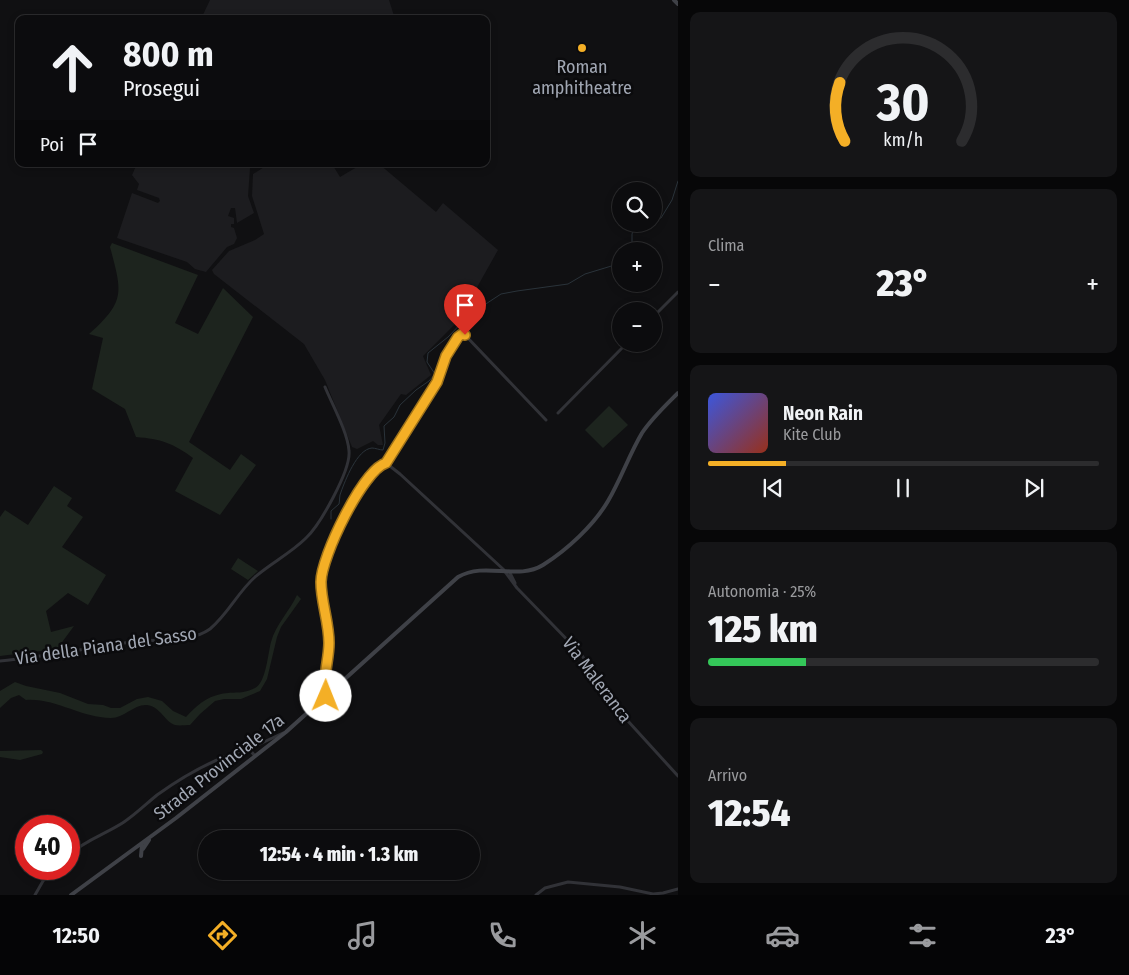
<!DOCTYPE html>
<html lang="it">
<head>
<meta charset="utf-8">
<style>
	body { margin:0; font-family:"Fira Sans Condensed",sans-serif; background:#151517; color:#f1f3f6; height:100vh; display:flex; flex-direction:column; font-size:19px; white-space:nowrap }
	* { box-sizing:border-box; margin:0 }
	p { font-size:16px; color:#9a9b9e }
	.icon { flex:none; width:28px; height:28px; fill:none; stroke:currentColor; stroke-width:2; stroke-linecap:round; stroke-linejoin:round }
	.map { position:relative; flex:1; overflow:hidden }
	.sheet { display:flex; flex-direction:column; gap:12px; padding:12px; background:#070708; width:451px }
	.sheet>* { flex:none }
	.hud { position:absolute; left:15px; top:15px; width:475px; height:152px; border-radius:10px; box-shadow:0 2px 8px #0003,0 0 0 1px #2c2c2e; background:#0c0c0e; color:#f1f3f6; overflow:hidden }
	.fabs { position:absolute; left:612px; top:182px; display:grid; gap:10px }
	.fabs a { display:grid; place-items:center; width:50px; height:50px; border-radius:50%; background:#0c0c0e; box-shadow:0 2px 8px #0003,0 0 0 1px #2c2c2e; font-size:25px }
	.speed { position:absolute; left:15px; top:815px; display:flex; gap:10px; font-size:25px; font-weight:700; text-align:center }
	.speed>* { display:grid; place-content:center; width:65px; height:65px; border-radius:50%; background:#0c0c0e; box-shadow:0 2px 8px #0003,0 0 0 1px #2c2c2e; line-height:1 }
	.speed .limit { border:8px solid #d22; background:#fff; color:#111 }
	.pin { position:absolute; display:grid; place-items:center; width:42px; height:42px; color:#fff; margin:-51px -21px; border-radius:50% 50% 50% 0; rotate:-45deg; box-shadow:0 0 5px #0007 }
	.pin .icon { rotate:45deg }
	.me { position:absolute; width:55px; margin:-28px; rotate:1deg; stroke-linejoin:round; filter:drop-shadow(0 0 4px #0008) }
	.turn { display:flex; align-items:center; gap:18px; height:105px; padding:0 25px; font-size:22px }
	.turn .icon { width:65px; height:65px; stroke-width:2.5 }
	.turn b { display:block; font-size:35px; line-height:42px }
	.then { display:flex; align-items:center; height:48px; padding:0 25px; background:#0003; gap:10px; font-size:19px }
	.big { font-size:38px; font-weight:800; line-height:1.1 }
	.sheet .tile { flex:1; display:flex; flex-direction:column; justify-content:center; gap:8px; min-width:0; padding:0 18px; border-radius:10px; background:#151517 }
	.sheet .dial { align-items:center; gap:0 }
	.dial svg { height:130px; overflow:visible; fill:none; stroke:#2c2c2e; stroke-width:7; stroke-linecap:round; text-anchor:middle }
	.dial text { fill:#f1f3f6; stroke:none }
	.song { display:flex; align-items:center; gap:15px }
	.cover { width:60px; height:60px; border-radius:8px; background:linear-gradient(135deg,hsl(230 70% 55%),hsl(10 70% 35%)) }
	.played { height:5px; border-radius:2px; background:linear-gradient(90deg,#f4af26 20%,#2c2c2e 20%) }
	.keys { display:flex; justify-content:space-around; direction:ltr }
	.heat { display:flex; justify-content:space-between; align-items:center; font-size:28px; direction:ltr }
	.charge { height:8px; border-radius:4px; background:linear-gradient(90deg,#34c759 25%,#2c2c2e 0) }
	.trip { position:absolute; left:198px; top:830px; width:282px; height:50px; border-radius:25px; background:#0c0c0e; box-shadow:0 2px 8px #0003,0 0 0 1px #2c2c2e; font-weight:800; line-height:50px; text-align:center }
	.tab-bar { display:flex; height:80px; justify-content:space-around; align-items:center; background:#050506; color:#9a9b9e }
	.tab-bar .icon { width:35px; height:35px }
	.tab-bar .current { color:#f4af26 }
	.tab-bar b { font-size:22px; color:#f1f3f6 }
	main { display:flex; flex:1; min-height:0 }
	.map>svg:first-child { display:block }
	.built { fill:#1c1c1f }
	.green { fill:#1d241e }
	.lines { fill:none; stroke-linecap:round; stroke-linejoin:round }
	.stream { stroke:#2a333a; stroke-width:1 }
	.tertiary { stroke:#313237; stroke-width:3 }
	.secondary { stroke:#3f4147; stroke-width:4 }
	.route-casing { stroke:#9f7219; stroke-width:12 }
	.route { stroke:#f4af26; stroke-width:9 }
	.poi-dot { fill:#f4af26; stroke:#0b0b0d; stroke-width:2 }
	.labels { text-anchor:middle; stroke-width:5; stroke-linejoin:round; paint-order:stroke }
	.poi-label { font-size:18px; fill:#a1a7b3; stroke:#0b0b0d }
	.street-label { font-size:18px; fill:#a1a7b3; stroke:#0b0b0d }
</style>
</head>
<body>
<main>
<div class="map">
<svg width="678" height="895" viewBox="0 0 678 895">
	<rect width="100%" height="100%" fill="#101012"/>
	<path class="built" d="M210,0H389L395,19H201Z
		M137,164H233L250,168L248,196L254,213L237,223L235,208H231L228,216L234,218V224H231V227L234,228L237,238L234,244L227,247L206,272L195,269L187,262L117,238L132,193L158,203L160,201L159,198L137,190L139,184L132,175Z
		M269,164H332L340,177L362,164H379L436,212L443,203L498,250L458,321L423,356L431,375L406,395L401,394L379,425L383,445H378L373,441L357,449L352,447L325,380L304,344L214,274L212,270L229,251L255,240L264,234L252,196L253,174Z"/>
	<path class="green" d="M112,243L198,275L175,323L198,334L223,288L253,317L189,442L230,470L241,454L256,465L220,515L175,491L193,458C173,443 161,439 136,437L125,409L92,389L103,338L89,334C126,301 122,292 110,247Z
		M609,406L628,425L603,448L585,430Z
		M54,486L72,498L67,506L83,517L62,547L106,575L88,605L68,593L46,611L51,632L74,626L57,649L0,656V517L5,510L28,525Z
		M238,558L258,571L248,580L231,569Z
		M297,595L301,599L281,627L277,637L267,679L260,691L241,699H224L215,701L200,714L190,725C186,725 179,726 175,725C165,722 161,707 147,705C134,704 124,718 111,718C81,718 56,698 26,700L19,695L11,698L0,708V691L15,682L26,686L60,693L88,704L103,705L111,708H120L137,699L148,697L162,701L173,711L186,717C196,706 206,697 221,694C235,691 240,695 255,688C266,683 268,653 271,642C276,624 289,612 297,595Z
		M41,750L43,752L42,754L20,760L0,757V751Z"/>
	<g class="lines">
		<path class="stream" d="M654,219L661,218L672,200L678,181
			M625,251L632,243V234L636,224
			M331,519V511L339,504C340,500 339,496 341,492C345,481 357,449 372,448C375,448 380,450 383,450L385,443L384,426L394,417L400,405L416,390L429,381L435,374L427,362L428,353L448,337L469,315L501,294L517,291L568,284L585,274L618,264L621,261"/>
		<path class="tertiary" d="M654,316L678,292
			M558,413L626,344
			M386,463L437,382L445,358L461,334L465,335L546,420
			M509,571L515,583
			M0,661C44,657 88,648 132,642C157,638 189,644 210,629C228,614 238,592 255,577C271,563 291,553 306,538C320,525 351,470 349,451C348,433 332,404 325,387
			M326,696C322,679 329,660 329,643C329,621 320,600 321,578C322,554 364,470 386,463L400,474L503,569L517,588L581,654L617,709L678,776
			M249,749L283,733
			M69,855C85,840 106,834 124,822C136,814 146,804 157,795C185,775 216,757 249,749L255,756
			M35,895L43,881L55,869
			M536,895L545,888L568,882L620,887L653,894L663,893L678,889"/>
		<path class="secondary" d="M674,0L678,4
			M143,849L149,840
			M141,856L142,845
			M71,895L176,818L286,732L458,577C486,561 517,581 543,565C567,550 594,525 608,501C621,479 629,455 642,433C652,418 666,405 678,393"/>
	</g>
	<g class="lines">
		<defs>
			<path id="route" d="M326,696C322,679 329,660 329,643C329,622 321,602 321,582C321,557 363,470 386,463L437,382L446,356L458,337L462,334L465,335"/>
		</defs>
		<use href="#route" class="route-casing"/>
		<use href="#route" class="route"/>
	</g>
	<circle class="poi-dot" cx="582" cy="48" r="5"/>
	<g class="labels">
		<g class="poi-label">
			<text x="582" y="73">Roman<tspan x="582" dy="21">amphitheatre</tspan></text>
		</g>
		<g class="street-label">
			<text transform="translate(106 646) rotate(-8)" y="6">Via della Piana del Sasso</text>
			<text transform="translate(597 680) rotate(53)" y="6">Via Maleranca</text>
			<text transform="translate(219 767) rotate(-38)" y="6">Strada Provinciale 17a</text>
		</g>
	</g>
</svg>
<div class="fabs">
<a><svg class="icon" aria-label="search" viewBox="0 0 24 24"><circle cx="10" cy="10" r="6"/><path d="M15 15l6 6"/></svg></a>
<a>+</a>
<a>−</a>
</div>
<div class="speed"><div class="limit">40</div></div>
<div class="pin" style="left:465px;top:335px;background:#d93025"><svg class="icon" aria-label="arrive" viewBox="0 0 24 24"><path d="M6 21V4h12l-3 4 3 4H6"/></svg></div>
<svg class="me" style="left:326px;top:696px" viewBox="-20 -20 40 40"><circle r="19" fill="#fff"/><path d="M0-13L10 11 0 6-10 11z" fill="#f4af26"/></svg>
<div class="trip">12:54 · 4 min · 1.3 km</div>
<div class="hud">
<div class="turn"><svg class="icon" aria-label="ahead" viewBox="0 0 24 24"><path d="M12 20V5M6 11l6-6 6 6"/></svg><div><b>800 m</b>Prosegui</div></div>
<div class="then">Poi<svg class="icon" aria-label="arrive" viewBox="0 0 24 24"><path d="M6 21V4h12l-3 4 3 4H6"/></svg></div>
</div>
</div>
<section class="sheet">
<div class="tile dial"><svg viewBox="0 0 100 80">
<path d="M14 69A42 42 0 1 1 86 69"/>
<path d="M14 69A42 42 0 0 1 11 33" stroke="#f4af26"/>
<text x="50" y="56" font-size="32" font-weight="700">30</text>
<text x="50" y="72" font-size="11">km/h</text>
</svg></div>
<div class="tile"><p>Clima</p>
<div class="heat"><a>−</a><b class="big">23°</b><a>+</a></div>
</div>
<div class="tile">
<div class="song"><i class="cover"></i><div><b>Neon Rain</b><p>Kite Club</p></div></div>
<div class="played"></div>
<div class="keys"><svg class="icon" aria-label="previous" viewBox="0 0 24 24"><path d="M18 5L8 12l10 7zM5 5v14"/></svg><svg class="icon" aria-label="pause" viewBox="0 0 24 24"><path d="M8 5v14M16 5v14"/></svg><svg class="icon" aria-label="next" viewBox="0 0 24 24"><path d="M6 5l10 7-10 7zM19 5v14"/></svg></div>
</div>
<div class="tile"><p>Autonomia · 25%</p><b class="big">125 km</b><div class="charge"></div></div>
<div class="tile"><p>Arrivo</p><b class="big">12:54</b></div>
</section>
</main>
<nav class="tab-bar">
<b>12:50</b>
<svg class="icon current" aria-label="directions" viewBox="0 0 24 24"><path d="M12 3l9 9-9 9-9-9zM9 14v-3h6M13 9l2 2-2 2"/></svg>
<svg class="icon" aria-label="music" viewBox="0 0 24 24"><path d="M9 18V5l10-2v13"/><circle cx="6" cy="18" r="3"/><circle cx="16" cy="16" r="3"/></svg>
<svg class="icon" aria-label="phone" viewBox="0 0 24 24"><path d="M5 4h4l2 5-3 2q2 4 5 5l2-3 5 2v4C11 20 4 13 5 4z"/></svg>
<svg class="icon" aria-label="climate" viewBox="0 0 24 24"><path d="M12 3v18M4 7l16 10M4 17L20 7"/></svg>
<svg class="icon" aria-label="car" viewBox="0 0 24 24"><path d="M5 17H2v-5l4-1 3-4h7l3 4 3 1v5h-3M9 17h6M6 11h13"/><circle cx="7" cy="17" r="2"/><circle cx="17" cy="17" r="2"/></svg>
<svg class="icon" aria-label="filters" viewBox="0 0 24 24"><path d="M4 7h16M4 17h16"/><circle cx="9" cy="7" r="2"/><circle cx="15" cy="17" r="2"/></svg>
<b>23°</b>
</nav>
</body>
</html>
